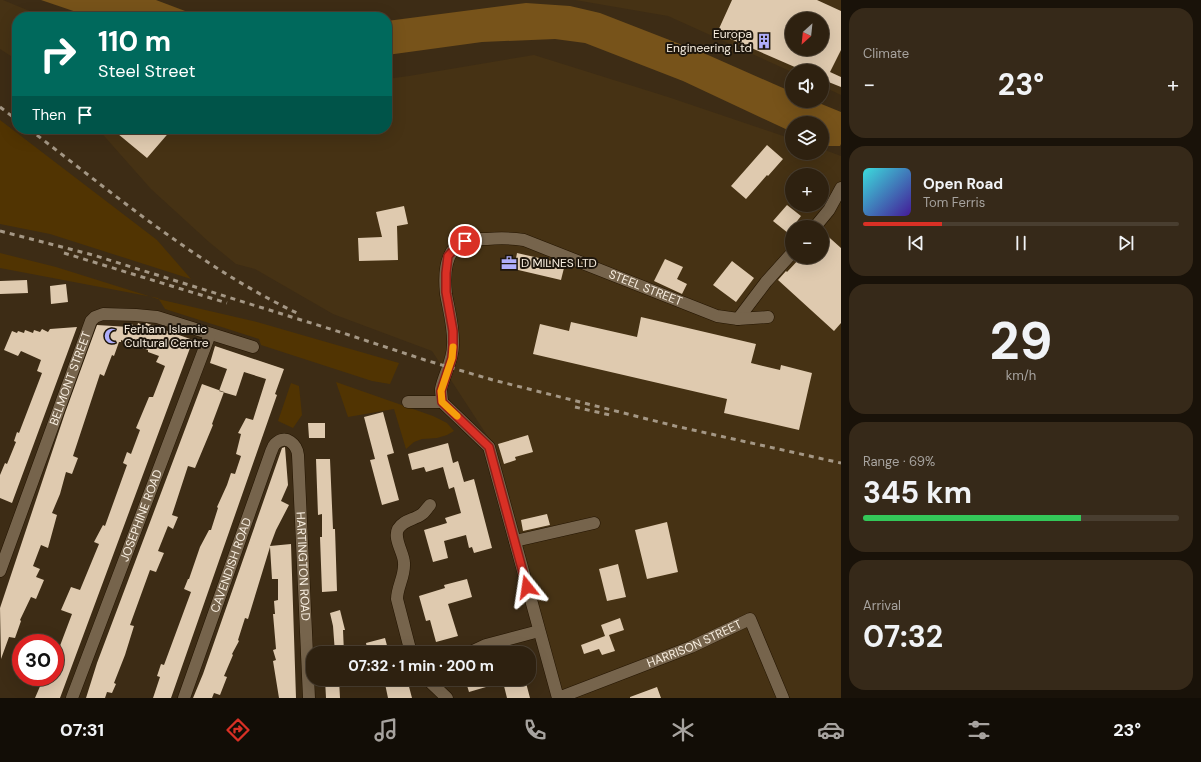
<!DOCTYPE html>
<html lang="en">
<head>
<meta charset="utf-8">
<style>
	body { margin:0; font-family:"DM Sans",sans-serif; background:#362919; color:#f1f3f6; height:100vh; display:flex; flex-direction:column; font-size:15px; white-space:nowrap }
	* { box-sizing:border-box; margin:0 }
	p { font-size:13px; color:#a7a39f }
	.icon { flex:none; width:22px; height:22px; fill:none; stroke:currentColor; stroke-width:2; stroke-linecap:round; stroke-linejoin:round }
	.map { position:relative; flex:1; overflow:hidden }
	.drawer { display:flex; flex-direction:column; gap:8px; padding:8px; background:#191209; width:360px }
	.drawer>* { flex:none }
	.hud { position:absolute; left:12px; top:12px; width:380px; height:122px; border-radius:16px; box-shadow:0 4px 16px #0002,0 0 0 1px #493e30; background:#00695c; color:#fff; overflow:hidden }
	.needle { width:26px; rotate:207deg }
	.controls { position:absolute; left:785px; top:12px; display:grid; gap:8px }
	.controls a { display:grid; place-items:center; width:44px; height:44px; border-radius:50%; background:#2e2110; box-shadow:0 4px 16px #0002,0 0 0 1px #493e30; font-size:20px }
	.speed { position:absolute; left:12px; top:634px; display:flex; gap:8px; font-size:20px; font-weight:700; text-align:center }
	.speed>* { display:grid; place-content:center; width:52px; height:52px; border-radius:50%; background:#2e2110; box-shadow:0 4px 16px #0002,0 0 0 1px #493e30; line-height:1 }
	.speed .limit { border:6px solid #d22; background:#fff; color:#111 }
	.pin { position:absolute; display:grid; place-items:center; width:34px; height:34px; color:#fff; margin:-17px; border:2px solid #fff; border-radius:50%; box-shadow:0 1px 4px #0007 }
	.me { position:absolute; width:44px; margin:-22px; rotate:345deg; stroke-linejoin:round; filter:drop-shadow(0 0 3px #0008) }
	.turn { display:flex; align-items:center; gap:14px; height:84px; padding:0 20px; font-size:18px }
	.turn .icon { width:52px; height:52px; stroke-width:2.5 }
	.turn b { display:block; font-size:28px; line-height:34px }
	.then { display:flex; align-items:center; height:38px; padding:0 20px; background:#0003; gap:8px; font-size:15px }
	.big { font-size:30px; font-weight:700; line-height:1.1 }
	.drawer .tile { flex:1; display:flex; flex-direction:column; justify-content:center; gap:6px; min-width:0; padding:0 14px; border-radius:16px; background:#362919 }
	.drawer .dial { align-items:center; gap:0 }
	.dial b { font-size:52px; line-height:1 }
	.song { display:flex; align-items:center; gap:12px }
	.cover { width:48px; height:48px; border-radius:6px; background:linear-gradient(135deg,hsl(180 70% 55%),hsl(260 70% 35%)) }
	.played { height:4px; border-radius:2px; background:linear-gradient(90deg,#d93025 25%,#493e30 25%) }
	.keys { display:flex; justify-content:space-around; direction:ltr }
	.heat { display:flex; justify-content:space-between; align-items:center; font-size:22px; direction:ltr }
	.charge { height:6px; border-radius:3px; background:linear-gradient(90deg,#34c759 69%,#493e30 0) }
	.trip { position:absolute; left:306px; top:646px; width:230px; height:40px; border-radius:16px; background:#2e2110; box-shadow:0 4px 16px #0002,0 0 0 1px #493e30; font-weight:700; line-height:40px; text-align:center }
	.tab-bar { display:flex; height:64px; justify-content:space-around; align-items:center; background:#120d06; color:#a7a39f }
	.tab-bar .icon { width:28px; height:28px }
	.tab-bar .on { color:#d93025 }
	.tab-bar b { font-size:18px; color:#f1f3f6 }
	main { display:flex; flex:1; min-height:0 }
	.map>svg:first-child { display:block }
	.built { fill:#463214; fill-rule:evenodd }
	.green { fill:#513402 }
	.water { fill:#77531a }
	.building { fill:#dfcaaf; fill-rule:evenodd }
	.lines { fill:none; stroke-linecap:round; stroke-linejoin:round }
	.minor-casing { stroke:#231400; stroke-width:13 }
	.minor { stroke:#76644c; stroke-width:12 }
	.rail { stroke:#a49785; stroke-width:3; stroke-dasharray:5 5; stroke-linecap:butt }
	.route-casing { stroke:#8d1f18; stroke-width:10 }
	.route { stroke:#d93025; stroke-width:7 }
	.slow { stroke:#f59e0b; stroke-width:7 }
	.labels { text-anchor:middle; stroke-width:4; stroke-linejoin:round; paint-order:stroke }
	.poi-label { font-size:12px; fill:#f9efe1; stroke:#1e160c; text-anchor:start }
	.street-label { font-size:12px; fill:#f9efe1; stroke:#1e160c }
</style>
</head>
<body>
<main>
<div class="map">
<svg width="841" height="698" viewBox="0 0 841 698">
	<rect width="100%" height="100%" fill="#3d2c15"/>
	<path class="built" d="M0,0H3L44,17H17V60L0,49Z
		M575,0H841V95L822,86V71H792V72L668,16ZM792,19H822V49H792Z
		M534,55L668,97L792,139V153H822V149L841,156V698H560L490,440L432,351L333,314L255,269L236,264L209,242L151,189L98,129H387V79L409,76ZM792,175H822V205H792ZM792,227H822V257H792Z"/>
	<path class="green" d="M0,120L157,240L191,279L50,234L0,224Z
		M0,253L56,267L158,299L257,322L399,363L390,384L372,381L261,345L259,339L165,309L158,298L0,268Z
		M336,382L433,416L447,423L454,431L447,435L437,438L422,439L414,442L406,449L394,409L348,417Z
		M291,383L299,386L302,415L293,428L278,421Z"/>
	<path class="water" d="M41,0H156L201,17H91Z
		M526,3L570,6L600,13L708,55L792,92V101H814L841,112V144L840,146H822V123H792V132L683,81L585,43L555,39L482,42L387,55V21Z"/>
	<path class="building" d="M732,0H817L841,11V50L830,72L841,77V87L826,81L822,89V71H804L717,33ZM792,19H822V49H792Z
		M112,129H172L147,158Z
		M767,145L783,159L768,176L767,175L746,199L731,186Z
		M787,205L801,216L788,233L773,221Z
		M404,206L408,224L397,226L398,260L359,261L358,238L382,237L376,212Z
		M822,231L841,248V323L834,331L778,280L786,271L787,272L801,257H822Z
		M517,253L565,264L561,280L514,269Z
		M665,259L683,267L677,279L687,284L682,294L654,281Z
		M732,261L754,278L736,302L713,285Z
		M27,280L28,293L0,294V281Z
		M66,284L68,302L51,304L50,286Z
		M641,317L756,344L751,363L780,370L781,365L812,373L799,430L724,413L727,399L533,354L540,324L569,331L571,322L637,337Z
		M138,323L145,326L146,323L149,324L162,329L193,340L60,698H35L44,677H55V649L58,651L72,614L61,610L71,587L80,590L99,544L94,542L103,525L105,526L127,465L123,463L127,452L131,454L140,430L136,428L149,397H153L165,366L156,362L159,356L148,352V350L121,340V342H119L114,356L112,355L104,376L100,374L73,456L78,458L72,474L66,472L60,494L52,513L57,515L48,548L41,545L33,566L40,569L36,577L44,580L36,599L31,597L20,620L21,621L15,638L9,637L1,659L0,608L65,413L97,325L129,327L131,324L137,327Z
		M77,327L12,503L0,498V475L5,463L7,464L16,442L14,441L17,432L19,433L42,373L37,371L41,360L21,351L18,356L4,350L12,331L17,333L18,331L24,333L25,330L33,333L34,330L40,332L42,329L48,332L50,329Z
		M215,346L284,369L275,394L277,395L171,698H153L160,677L157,676L161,664L164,665L191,592L184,589L188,579H189L200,547L209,530H211L218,508L217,507L227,485L231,473L235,474L241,456L236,454L241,434L238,433L246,418L253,420L266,379L244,372L236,396L219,391L227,369L210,363Z
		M202,384L224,392L212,424L213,425L195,468L188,466L172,515L178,517L173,529L168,526L158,551L164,553L156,572L150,570L130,625L134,626L125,655L114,683L116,684L112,693L107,692L105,698H86L97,663Z
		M383,412L394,453L387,455L399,500L382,505L370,460L375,459L364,417Z
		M308,423H325V438H309Z
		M528,435L533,452L515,457L516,460L504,464L498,444Z
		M448,443L453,463L458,461L464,482L474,479L492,548L474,553L472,547L469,548L466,535L444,541L448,558L433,562L424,530L447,523L445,518L461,513L454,487L449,489L443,467L426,472L424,467L412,470L408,454Z
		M285,447L288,485L281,501L289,505L276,530L270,546L291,544L296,698H279L273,661L276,660L273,650L276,649L273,614H275L274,601L278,600V579H272L270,547L248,619L245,618L238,640L239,641L232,654L233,655L224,676L227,677L220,695L214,693L212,698H193L203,674L282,448Z
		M316,459H330L333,529H335L337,591L322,592L320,537H322V514L318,515Z
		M547,514L550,525L523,531L521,520Z
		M667,522L678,572L647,579L635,530Z
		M618,564L626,597L607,601L599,569Z
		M467,579L472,597L448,604L458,636L436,642L430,620L426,621L419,596L445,588L444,585Z
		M340,610L345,630H343L344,653H335L333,626L330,613Z
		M620,618L624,630L609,635L615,651L602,655L599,649L584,654L581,645L605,636L601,625Z
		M385,638L389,653H368L366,643Z
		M325,679H339L340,698H326Z
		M384,679H407L412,698H388Z
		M465,679H525L530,698H507L503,682L469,692Z
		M657,687L661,698H630V697Z"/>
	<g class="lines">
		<defs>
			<g id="minor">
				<path d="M815,227L829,210L841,188"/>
				<path d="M738,319L766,282L792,253"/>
				<path d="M408,402H442"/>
				<path id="s1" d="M442,402L489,447L558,698L691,647L750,619L783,698"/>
				<path id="s2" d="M442,402C442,398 441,393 441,389C444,374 453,361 453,345C454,328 449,311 446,294C444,275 444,248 466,241C472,238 480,239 487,239C499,238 511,238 524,240L717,316L738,319L768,317"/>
				<path d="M515,541L594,523"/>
				<path id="s3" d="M0,571L91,321L95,317L103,314L136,315L157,317L253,347"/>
				<path d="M411,653L397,599C397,587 405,576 404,563C404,553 393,539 398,529C403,520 414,520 422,514C425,512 427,508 430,505"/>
				<path d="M469,653L486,645L539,631"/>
				<path d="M427,679L447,698"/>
				<path id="s4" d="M72,698L210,334"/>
				<path id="s5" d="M184,698L271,452C272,450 273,446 275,444C286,433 297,445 298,455L309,698"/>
			</g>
		</defs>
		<use href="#minor" class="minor-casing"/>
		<use href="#minor" class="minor"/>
		<path class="rail" d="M0,107L17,120
			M29,129C115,195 200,267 299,314
			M0,231L93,255L343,333L425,360L493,380L675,426L841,463
			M64,253L227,303
			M575,407L610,415"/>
	</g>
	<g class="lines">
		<defs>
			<path id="route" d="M465,241L458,245L448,256L446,273V292L453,331V346L452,358L441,391L442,402L489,447L527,587"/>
		</defs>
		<use href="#route" class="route-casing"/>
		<use href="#route" class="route"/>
		<path class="slow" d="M453,347L452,358L441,391L442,402L457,416"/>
	</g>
	<defs>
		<symbol id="building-bare" viewBox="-9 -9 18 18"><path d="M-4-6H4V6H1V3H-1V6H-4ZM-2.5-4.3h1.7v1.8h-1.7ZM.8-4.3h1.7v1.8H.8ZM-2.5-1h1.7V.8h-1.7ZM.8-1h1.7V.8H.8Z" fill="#afaefa" stroke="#1e160c" stroke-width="2.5" paint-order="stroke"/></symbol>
		<symbol id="office-bare" viewBox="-9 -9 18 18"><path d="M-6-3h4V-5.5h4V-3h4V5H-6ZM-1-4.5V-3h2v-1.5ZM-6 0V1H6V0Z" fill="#afaefa" stroke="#1e160c" stroke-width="2.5" paint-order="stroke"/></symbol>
		<symbol id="mosque-bare" viewBox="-9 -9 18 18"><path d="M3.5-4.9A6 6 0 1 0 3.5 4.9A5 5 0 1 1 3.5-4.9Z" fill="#afaefa" stroke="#1e160c" stroke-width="2.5" paint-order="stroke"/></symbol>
	</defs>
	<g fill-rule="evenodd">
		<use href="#building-bare" x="753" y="30" width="22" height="22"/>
		<use href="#office-bare" x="498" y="252" width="22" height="22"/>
		<use href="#mosque-bare" x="101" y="325" width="22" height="22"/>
	</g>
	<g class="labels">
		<g class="poi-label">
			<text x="752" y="38" text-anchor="end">Europa<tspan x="752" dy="14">Engineering Ltd</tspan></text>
			<text x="521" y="267">D MILNES LTD</text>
			<text x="124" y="333">Ferham Islamic<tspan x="124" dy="14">Cultural Centre</tspan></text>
		</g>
		<g class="street-label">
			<text dy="4" stroke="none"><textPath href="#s2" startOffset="361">STEEL STREET</textPath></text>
			<text dy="4" stroke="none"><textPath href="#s3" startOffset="205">BELMONT STREET</textPath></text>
			<text dy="4" stroke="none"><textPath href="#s4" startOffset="195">JOSEPHINE ROAD</textPath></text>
			<text dy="4" stroke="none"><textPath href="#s5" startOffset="141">CAVENDISH ROAD</textPath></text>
			<text dy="4" stroke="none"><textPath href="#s5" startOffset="414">HARTINGTON ROAD</textPath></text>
			<text dy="4" stroke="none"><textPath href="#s1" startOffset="472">HARRISON STREET</textPath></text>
		</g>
	</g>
</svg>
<div class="controls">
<a><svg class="needle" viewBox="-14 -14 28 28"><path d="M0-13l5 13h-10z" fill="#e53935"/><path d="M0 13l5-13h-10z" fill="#a7a39f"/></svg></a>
<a><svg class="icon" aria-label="sound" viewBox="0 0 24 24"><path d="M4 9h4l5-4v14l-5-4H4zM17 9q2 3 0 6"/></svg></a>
<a><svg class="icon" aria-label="layers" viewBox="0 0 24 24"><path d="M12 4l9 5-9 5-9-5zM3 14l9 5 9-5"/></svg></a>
<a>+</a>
<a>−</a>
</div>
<div class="speed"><div class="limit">30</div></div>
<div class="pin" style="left:465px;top:241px;background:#d93025"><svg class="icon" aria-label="arrive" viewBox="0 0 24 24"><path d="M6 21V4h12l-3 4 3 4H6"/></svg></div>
<svg class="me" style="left:527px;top:587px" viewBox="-20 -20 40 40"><path d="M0-17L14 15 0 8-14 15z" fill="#d93025" stroke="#fff" stroke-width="4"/></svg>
<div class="trip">07:32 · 1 min · 200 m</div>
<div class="hud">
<div class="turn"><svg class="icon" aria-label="right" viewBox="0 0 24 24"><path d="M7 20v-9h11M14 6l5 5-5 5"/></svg><div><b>110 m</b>Steel Street</div></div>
<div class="then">Then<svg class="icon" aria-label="arrive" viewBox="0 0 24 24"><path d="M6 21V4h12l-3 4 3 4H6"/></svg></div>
</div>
</div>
<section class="drawer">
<div class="tile"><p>Climate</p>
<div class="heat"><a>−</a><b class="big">23°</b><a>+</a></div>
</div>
<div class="tile">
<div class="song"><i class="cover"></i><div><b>Open Road</b><p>Tom Ferris</p></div></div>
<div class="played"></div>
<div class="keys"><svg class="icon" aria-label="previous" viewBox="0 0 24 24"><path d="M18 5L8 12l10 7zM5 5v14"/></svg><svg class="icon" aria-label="pause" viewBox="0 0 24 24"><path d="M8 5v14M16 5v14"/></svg><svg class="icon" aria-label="next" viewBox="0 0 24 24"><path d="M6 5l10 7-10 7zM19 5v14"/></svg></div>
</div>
<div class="tile dial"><b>29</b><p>km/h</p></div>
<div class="tile"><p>Range · 69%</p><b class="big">345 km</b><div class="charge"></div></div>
<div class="tile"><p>Arrival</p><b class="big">07:32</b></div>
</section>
</main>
<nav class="tab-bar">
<b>07:31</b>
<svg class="icon on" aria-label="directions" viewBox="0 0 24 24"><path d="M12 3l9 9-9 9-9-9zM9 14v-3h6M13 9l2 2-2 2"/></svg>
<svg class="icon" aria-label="music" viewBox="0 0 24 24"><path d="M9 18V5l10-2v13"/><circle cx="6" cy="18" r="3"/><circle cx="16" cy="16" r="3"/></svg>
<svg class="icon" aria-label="phone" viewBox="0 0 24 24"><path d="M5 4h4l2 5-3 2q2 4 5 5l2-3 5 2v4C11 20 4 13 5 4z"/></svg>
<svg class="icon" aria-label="climate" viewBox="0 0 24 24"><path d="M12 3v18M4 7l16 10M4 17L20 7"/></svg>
<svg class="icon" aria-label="car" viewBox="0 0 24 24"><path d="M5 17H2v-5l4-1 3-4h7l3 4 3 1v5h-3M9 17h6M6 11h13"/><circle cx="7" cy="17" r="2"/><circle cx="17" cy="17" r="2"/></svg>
<svg class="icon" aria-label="filters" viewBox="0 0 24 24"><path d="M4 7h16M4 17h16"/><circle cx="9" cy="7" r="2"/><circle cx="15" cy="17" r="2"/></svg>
<b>23°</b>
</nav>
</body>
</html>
